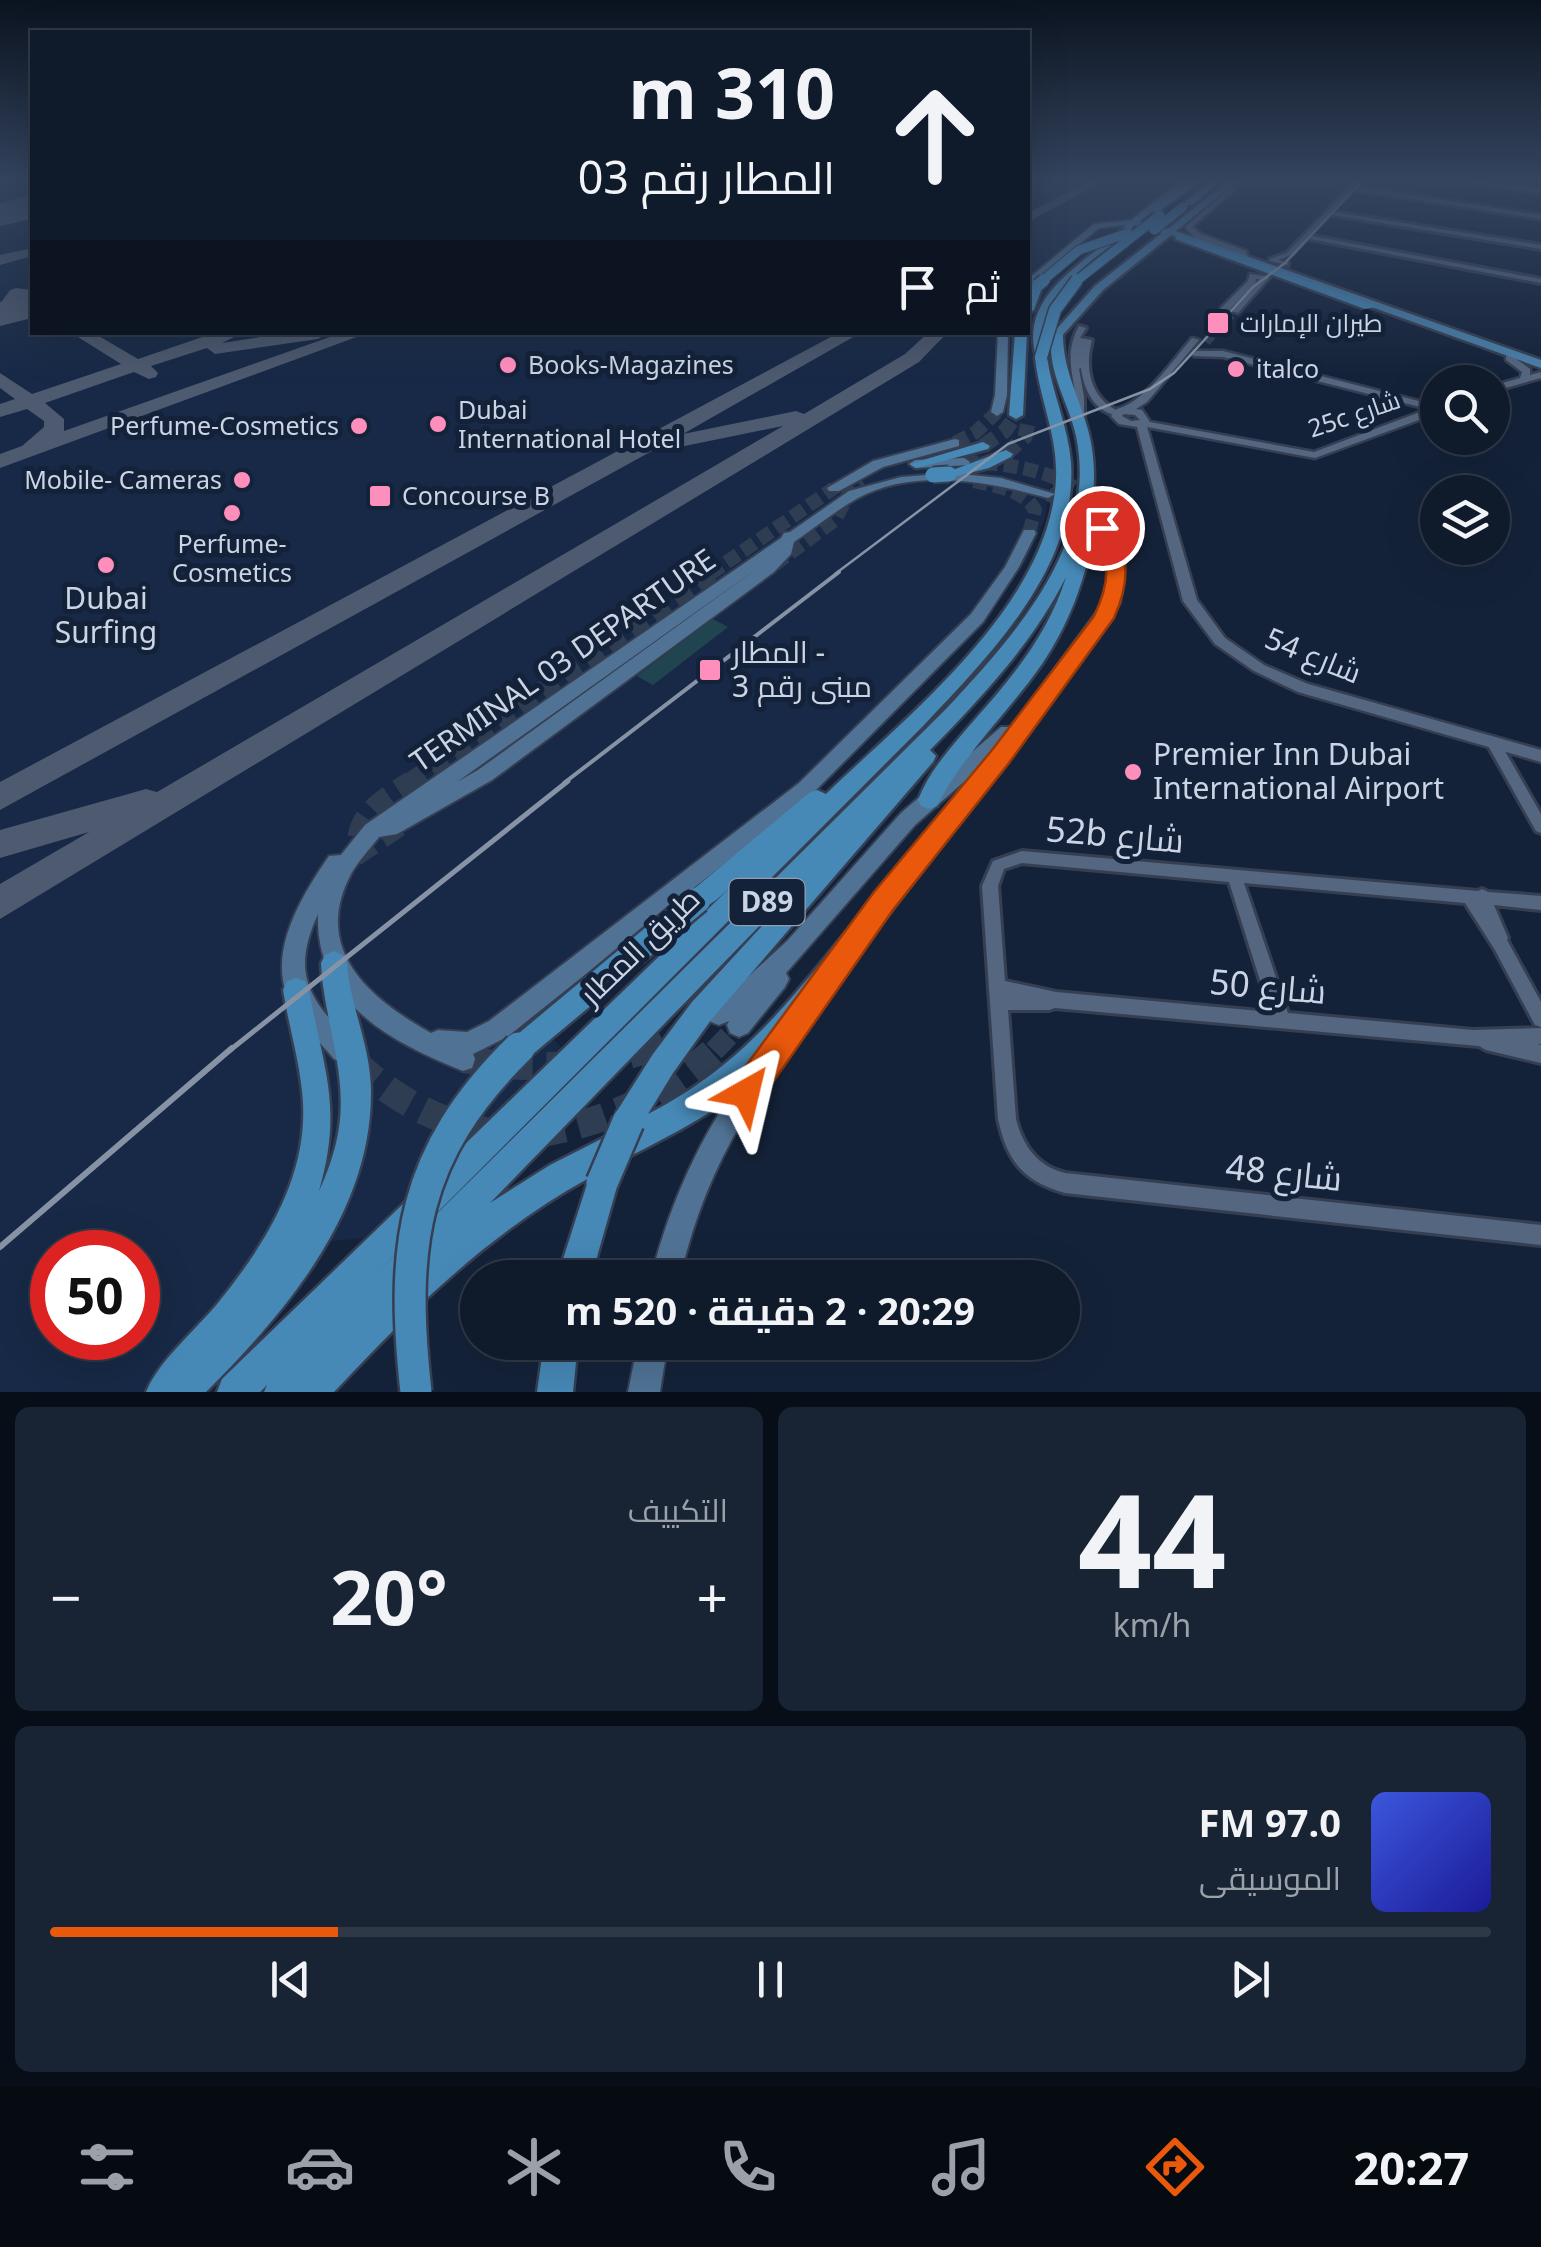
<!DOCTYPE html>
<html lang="ar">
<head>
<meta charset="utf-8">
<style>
	body { margin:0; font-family:"Noto Sans",Cairo,sans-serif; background:#182333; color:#f1f3f6; direction:rtl; height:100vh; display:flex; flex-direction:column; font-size:38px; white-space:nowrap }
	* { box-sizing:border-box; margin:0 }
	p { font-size:32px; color:#9ba1a9 }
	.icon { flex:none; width:55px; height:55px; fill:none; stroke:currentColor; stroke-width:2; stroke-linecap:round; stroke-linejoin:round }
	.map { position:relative; height:1392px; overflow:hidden; direction:ltr }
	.details { display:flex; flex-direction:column; gap:15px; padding:15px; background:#080e18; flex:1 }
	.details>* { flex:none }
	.guide { position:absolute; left:30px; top:30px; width:1000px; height:305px; border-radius:0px; box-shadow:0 10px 40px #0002,0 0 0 2px #2f3847; direction:rtl; background:#0f1a2b; color:#f1f3f6; overflow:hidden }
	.tools { position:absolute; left:1420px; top:365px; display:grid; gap:20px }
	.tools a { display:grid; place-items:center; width:90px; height:90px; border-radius:50%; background:#0f1a2b; box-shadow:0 10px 40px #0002,0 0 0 2px #2f3847; font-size:50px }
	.speed { position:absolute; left:30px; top:1230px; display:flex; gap:20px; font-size:50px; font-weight:700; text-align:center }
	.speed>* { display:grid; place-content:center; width:130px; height:130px; border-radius:50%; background:#0f1a2b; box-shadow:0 10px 40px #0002,0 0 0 2px #2f3847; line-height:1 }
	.speed .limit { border:15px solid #d22; background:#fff; color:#111 }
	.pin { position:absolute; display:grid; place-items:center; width:85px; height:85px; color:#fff; margin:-42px; border:5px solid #fff; border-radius:50%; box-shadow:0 2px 10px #0007 }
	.me { position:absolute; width:110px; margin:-55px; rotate:37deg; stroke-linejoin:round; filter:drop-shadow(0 0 8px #0008) }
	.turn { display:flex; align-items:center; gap:35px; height:210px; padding:0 30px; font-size:45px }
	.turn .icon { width:130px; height:130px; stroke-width:2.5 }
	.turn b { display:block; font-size:70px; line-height:85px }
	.then { display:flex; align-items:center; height:95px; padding:0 30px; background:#0003; gap:20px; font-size:38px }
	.big { font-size:75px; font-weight:700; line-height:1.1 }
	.details .widget { flex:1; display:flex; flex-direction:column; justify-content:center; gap:15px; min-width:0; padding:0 35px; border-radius:15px; background:#182333 }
	.details .dial { align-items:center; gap:0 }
	.dial b { font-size:130px; line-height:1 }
	.song { display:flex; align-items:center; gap:30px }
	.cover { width:120px; height:120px; border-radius:15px; background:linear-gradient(135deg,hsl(230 70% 55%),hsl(240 70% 35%)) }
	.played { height:10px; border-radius:5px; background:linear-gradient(90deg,#ea580c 20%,#2f3847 20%) }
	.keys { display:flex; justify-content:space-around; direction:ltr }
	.heat { display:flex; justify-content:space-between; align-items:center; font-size:55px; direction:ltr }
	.details .tiles { flex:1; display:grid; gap:15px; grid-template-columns:1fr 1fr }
	.widget:last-child { grid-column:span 2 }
	.trip { position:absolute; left:460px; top:1260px; width:620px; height:100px; border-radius:50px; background:#0f1a2b; box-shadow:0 10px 40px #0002,0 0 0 2px #2f3847; font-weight:700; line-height:100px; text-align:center; direction:rtl }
	.tab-bar { display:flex; height:160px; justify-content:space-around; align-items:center; background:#060a11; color:#9ba1a9 }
	.tab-bar .icon { width:70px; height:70px }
	.tab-bar .on { color:#ea580c }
	.tab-bar b { font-size:45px; color:#f1f3f6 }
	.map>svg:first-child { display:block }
	.built { fill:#172946; fill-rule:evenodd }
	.water { fill:#204551 }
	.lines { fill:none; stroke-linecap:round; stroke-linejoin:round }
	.taxiway { fill:#4e5a6f; fill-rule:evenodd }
	.runway { fill:#4e5a6f; fill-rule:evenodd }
	.tertiary-tunnel { stroke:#2f3d53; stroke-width:9; stroke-dasharray:9 5; stroke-linecap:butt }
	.secondary-tunnel-far3 { stroke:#2f3d53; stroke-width:14; stroke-dasharray:14 6; stroke-linecap:butt }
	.secondary-tunnel-far2 { stroke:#2f3d53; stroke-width:18; stroke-dasharray:18 9; stroke-linecap:butt }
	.secondary-tunnel-far1 { stroke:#2f3d53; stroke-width:21; stroke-dasharray:21 11; stroke-linecap:butt }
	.secondary-tunnel { stroke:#2f3d53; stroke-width:28; stroke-dasharray:28 14; stroke-linecap:butt }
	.trunk-tunnel { stroke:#2f3d53; stroke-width:15; stroke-dasharray:15 8; stroke-linecap:butt }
	.minor-casing { stroke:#363f52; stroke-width:6 }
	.tertiary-casing { stroke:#363f52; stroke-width:5 }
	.secondary-casing { stroke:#363f52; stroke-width:4 }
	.primary-casing { stroke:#363f52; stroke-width:5 }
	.trunk-casing { stroke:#363f52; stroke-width:5 }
	.minor { fill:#556681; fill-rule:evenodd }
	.tertiary { fill:#556681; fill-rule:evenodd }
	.secondary { fill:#507395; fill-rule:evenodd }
	.primary { fill:#4a7fa9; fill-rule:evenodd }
	.trunk { fill:#4688b6; fill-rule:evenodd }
	.rail-far3 { stroke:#8793a5; stroke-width:2.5 }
	.rail-far2 { stroke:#8793a5; stroke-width:4 }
	.rail-far1 { stroke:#8793a5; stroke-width:5 }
	.rail { stroke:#8793a5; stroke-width:6 }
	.trunk-bridge-far4-casing { stroke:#363f52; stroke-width:11; stroke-linecap:butt }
	.trunk-bridge-far3-casing { stroke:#363f52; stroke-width:15; stroke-linecap:butt }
	.trunk-bridge-far2-casing { stroke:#363f52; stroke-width:19; stroke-linecap:butt }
	.trunk-bridge-far1-casing { stroke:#363f52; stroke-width:30; stroke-linecap:butt }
	.trunk-bridge-casing { stroke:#363f52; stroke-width:36; stroke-linecap:butt }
	.trunk-bridge-far4 { stroke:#4688b6; stroke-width:9 }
	.trunk-bridge-far3 { stroke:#4688b6; stroke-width:12 }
	.trunk-bridge-far2 { stroke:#4688b6; stroke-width:15 }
	.trunk-bridge-far1 { stroke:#4688b6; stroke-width:25 }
	.trunk-bridge { stroke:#4688b6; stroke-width:31 }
	.route { fill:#ea580c; stroke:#983908; stroke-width:2.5 }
	.poi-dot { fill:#fe8ebc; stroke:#142239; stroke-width:4 }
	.labels { text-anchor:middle; stroke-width:10; stroke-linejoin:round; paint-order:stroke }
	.far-poi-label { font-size:25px; fill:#cad4e4; stroke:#142239; text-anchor:start }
	.far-street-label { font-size:25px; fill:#cad4e4; stroke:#142239 }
	.shield { fill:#142239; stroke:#939fb1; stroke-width:2.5 }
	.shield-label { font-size:28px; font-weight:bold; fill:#cad4e4 }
	.poi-label { font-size:30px; fill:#cad4e4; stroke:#142239; text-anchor:start }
	.street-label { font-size:30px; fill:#cad4e4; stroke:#142239 }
	.near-street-label { font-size:35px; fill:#cad4e4; stroke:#142239 }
</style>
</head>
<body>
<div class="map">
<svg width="1541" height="1392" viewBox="0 0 1541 1392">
	<rect width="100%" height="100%" fill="#142239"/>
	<path class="built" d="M0,181H32V332H1028V181H1185L1099,247L1068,266L1060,275L1065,277L1035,345L1058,471L1053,475L1045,518L1026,562L971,635L833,773L661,919L533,1018L564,1050L363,1238L272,1247L154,1392H0ZM52,1252H138V1338H52Z"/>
	<path class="water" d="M713,619L728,627L653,685L637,676Z"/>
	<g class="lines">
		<path class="taxiway" d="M1089,181H1104L1028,222V213Z
			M32,193V201L0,213V204Z
			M32,248V256L0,265V255Z
			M16,288L32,290V300L23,299L20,305L0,317V304L10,290Z
			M70,332H92L138,359L217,332H244L222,343L292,332L327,334L318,339L215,354L207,348L151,366L158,373L156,377L149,379L134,372L45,403L64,419V431L344,332H370L0,468V454L22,446L44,427V421L27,409L0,417V404L15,399L0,388V373L32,394L121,364Z
			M840,332H862L683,434L796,411L804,414L905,354L929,332H948L919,362L0,919V884L89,832L0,858V830L146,789L157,792L783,426L670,449L661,446L0,810V782Z"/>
		<path class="runway" d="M32,199V219L0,226V206Z
			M32,294V318L0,326V302Z"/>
		<path class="tertiary-tunnel" d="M1206,342L1235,311"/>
		<path class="secondary-tunnel-far3" d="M955,443L976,432L997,412
			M964,462C1022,464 1082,474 1114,527
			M974,481C994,486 1025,490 1035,510L1029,533
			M1048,494L1086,512L1102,528
			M774,565L835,520L851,490L862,481
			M710,574L834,488"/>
		<path class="secondary-tunnel-far2" d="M408,783L713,572"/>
		<path class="secondary-tunnel-far1" d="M358,837C362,809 390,796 411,781
			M355,856L404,823
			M644,1051L677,1038
			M714,1051L739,1025"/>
		<path class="secondary-tunnel" d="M463,1059C528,1071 588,1069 652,1048
			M354,1062C398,1103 443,1125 502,1134
			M537,1134C607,1122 664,1097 717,1048"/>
		<path class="trunk-tunnel" d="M983,446L1005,431L1016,415
			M1006,454L1025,437L1029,418"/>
		<defs>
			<path id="minor" d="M1355,181H1361L1291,255L1278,260L1288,263V265L1270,261V259L1287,253Z
				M1470,181L1541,189V193L1473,183Z
				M1357,187L1541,215V219L1355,190Z
				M1334,212L1541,245V249L1332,215Z
				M1312,236L1541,279V283L1310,239Z
				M1079,326L1086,328L1080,338L1092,340C1084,370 1091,399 1120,412V416C1095,413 1084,391 1081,368L1079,369L1084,397V421L1080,424L1076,421C1080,386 1060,360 1079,326Z
				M1493,737L1498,739L1541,814V833L1536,831L1486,742L1488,739Z
				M1022,851L1478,891L1482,889L1488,892L1541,896V910L1494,905L1508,938L1507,940L1541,1002V1027L1535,1025L1495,950L1465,903L1244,883L1288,1013L1473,1030L1541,1028V1044H1537L1541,1045V1063L1486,1050L1479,1046L1055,1008L1049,1010H1008L1016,1119C1023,1146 1037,1166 1065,1173L1541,1225V1245L1065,1193C1023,1181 1007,1161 998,1119L982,886L993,861ZM1022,863L1229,882L1270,1012L1056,992L1005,981L998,886L1004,869Z"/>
			<path id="tertiary" d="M1238,181H1245L1192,227L1201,234L1246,251L1248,257L1244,259L1240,254L1195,238L1185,227Z
				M1250,274L1270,277L1238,313L1231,311L1260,279H1256L1255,284L1227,312H1221V308L1248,281Z
				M1192,338L1199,340L1147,402L1136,409L1142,410L1150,422L1314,452L1428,409L1223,357L1194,356L1192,354L1197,351H1223L1438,406V413L1315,458L1147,427L1197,600L1225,638L1264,665L1308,684L1541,750V762L1298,692L1254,671L1215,644L1183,601L1137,427L1119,424L1111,416L1117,409C1145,402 1173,360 1192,338ZM1124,414L1135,415L1140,420L1131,421L1122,416Z
				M1506,356H1512L1530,369V375L1541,372V378L1492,392V386L1520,378L1522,372L1506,360Z"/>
			<path id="secondary" d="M1132,220L1135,224L1099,228L1028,286V279L1094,224Z
				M998,332H1008L1007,395L1003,412L997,416L991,412L995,395Z
				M955,439L959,440V446L883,467L839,491H829L827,488L873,461Z
				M964,458L970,462L969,465L915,468L909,464L915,460Z
				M951,473L1001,478L1055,494L1048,498C990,482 915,467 858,498C836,510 815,528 794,542L791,554L774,572L492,780L397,834L379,837C370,849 358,861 351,874C311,950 370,999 431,1033L438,1030L467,1032L489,1021L799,783L971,614L1005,567L1024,530H1034L1036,533L1019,567L983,622L813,793L507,1037L473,1054L475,1059L472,1068L463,1071C391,1042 315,1003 318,914C299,956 299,984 330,1019C340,1029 350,1038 355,1051L352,1059L343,1063L334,1059C319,1041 301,1024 290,1003C266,953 301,897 329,856L341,855L365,825L781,538L784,533L790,532L849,491L901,477ZM769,560L478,770L457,782Z
				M1102,524L1109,528L1125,564L1120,603L1055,691L1008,761L857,956L849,959L841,956L838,949L841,942L984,764L915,825L786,973L789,979L785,987L748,1033L739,1037L730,1033L727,1025L729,1021L719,1025L711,1022L707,1014L711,1006L738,986L788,940L901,813L1001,727H1012L1104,602L1111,564L1095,528Z
				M774,1044L783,1047L786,1056C777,1079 757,1099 743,1120C713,1170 693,1221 680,1278H651C669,1205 699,1139 742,1078C751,1065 760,1050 774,1044Z
				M638,1342H668L660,1392H628Z"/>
			<path id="primary" d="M1182,181H1191L1140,221L1168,229L1228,181H1237L1176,231L1541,360V368L1171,235L1103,290L1061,337H1053V333L1095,286L1162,233L1134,225C1129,235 1115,242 1105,250C1066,279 1040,306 1047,357L1037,360C1017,298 1079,267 1117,233C1135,216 1160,197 1182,181Z"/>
			<path id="trunk" d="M1192,181H1201L1162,209L1156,221H1150L1155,206Z
				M1212,181H1221L1192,205H1186V201Z
				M1178,234L1373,305L1375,307L1365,309L1175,239Z
				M1038,282L1043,285L1034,310L1028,313C1028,302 1027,287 1038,282Z
				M1015,332H1027L1023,415L1016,419L1009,415Z
				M1053,333L1063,335C1063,366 1076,391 1085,420C1097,455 1097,497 1085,531L1093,536C1084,583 1069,624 1042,664C1008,713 964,753 937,806L929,809L921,806L918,800C931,767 955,743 977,717C1015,674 1049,632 1066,577C1033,643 981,698 930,750L936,756L933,762L711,1020L673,1073L648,1114C739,1067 783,1009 846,932L855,929L864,932L868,940L864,948C828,994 795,1045 750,1083C707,1119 655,1143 605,1169L613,1172L618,1183L591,1278H557L589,1178C490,1232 410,1311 334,1392H264L267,1385L260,1392H217L222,1379L738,880C724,892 708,914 689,907L686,900L689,893L809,793L817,790L826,794C909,714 1051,603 1056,478C1058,436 1039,398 1035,357L1041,353L1047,357C1052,393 1068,426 1071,462C1078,567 990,655 924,725L379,1271L946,709C1013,637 1099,544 1076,436C1069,402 1044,367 1053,333ZM806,878L692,1002L653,1054L617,1111L613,1122L617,1131L550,1165L490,1203Z
				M983,442L990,446L988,449L917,468L910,464Z
				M1006,450L1013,454L1011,457L989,468L949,478L942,474Z
				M334,951L343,955L347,963C350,1006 371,1047 371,1091C372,1211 287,1311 206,1392H146C160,1359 195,1331 218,1303C264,1246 307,1179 303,1103C301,1065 289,1028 283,990L287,981L296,978L305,981L309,990C324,1072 343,1107 319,1191C359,1105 334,1064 322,979L321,963L325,955Z
				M544,1342H578L573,1392H537Z"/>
		</defs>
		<use href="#minor" class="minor-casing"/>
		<use href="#tertiary" class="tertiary-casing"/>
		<use href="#secondary" class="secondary-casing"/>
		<use href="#primary" class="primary-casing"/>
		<use href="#trunk" class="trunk-casing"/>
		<use href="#minor" class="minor"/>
		<use href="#tertiary" class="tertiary"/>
		<use href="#secondary" class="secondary"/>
		<use href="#primary" class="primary"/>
		<use href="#trunk" class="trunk"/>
		<path class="rail-far3" d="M835,574L1008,444L1150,389L1174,373L1253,287L1285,263L1362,181"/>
		<path class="rail-far2" d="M564,783L839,572"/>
		<path class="rail-far1" d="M229,1051L568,781"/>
		<path class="rail" d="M0,1247L232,1048"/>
		<defs>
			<path id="trunk-bridge-far4" d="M1154,230L1183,207
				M1041,282L1079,250L1128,233
				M1075,282L1160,215"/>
			<path id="trunk-bridge-far3" d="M1038,285L1044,280
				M1041,357L1055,310L1077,280"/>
			<path id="trunk-bridge-far2" d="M933,475L949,474"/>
			<path id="trunk-bridge-far1" d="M517,1051L698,900"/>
			<path id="trunk-bridge" d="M602,1183L628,1122
				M416,1392C400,1247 411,1154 519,1048"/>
		</defs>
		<use href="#trunk-bridge-far4" class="trunk-bridge-far4-casing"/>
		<use href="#trunk-bridge-far3" class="trunk-bridge-far3-casing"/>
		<use href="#trunk-bridge-far2" class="trunk-bridge-far2-casing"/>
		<use href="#trunk-bridge-far1" class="trunk-bridge-far1-casing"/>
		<use href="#trunk-bridge" class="trunk-bridge-casing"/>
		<use href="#trunk-bridge-far4" class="trunk-bridge-far4"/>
		<use href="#trunk-bridge-far3" class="trunk-bridge-far3"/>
		<use href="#trunk-bridge-far2" class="trunk-bridge-far2"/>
		<use href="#trunk-bridge-far1" class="trunk-bridge-far1"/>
		<use href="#trunk-bridge" class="trunk-bridge"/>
	</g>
	<linearGradient id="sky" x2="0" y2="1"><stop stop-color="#0b131f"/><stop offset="0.48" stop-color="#34445f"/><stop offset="1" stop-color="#34445f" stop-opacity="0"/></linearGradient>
	<rect width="1541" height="376" fill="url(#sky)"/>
	<path class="route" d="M1102,523L1109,525C1130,558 1130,582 1114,618L1009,763L893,910L757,1105L746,1110L734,1105L729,1093L734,1082L874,892L992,750L1094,616C1110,583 1111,561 1093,528Z"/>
	<g class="poi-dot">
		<rect x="1206" y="311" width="24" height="24" rx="5"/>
		<circle cx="508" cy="365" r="10"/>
		<circle cx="1236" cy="369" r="10"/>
		<circle cx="438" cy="424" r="10"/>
		<circle cx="359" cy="426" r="10"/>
		<circle cx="242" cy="480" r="10"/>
		<rect x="368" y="484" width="24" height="24" rx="5"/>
		<circle cx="232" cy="513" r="10"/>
		<circle cx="106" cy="565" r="10"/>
		<rect x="698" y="658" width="24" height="24" rx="5"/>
		<circle cx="1133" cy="772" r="10"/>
	</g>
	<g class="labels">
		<g class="far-poi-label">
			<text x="1240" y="332">طيران الإمارات</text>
			<text x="528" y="374">Books-Magazines</text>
			<text x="1256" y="378">italco</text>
			<text x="458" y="419">Dubai<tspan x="458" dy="29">International Hotel</tspan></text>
			<text x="339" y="435" text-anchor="end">Perfume-Cosmetics</text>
			<text x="222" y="489" text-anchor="end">Mobile- Cameras</text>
			<text x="402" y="505">Concourse B</text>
			<text x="232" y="553" text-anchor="middle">Perfume-<tspan x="232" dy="29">Cosmetics</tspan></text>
		</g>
		<g class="far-street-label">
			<text transform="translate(1354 414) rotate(-19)" y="9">25c شارع</text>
		</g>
		<rect class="shield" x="729.5" y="879" width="75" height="46" rx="8"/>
		<g class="shield-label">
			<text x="767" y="912">D89</text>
		</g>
		<g class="poi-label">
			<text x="106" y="609" text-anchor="middle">Dubai<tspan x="106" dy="34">Surfing</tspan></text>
			<text x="732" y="663">المطار -<tspan x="732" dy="34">مبنى رقم 3</tspan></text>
			<text x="1153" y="765">Premier Inn Dubai<tspan x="1153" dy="34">International Airport</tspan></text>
		</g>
		<g class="street-label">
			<text transform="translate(1313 656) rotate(22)" y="10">شارع 54</text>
			<text transform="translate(563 661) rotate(-35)" y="10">TERMINAL 03 DEPARTURE</text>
			<text transform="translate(640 947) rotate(-44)" y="10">طريق المطار</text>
		</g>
		<g class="near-street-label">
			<text transform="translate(1115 835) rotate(5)" y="12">52b شارع</text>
			<text transform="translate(1268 987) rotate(5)" y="12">شارع 50</text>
			<text transform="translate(1284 1173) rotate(6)" y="12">شارع 48</text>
		</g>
	</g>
</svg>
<div class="tools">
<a><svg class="icon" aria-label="search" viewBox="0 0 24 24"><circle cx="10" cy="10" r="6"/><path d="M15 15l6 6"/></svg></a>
<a><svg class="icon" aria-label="layers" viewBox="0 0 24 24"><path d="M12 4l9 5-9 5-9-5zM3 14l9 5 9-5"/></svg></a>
</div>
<div class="speed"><div class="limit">50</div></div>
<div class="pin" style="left:1102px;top:528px;background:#d93025"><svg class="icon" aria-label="arrive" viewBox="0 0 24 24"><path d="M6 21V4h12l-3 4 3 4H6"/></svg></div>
<svg class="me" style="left:746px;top:1093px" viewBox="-20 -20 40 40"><path d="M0-17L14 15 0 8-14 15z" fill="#ea580c" stroke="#fff" stroke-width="4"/></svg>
<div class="trip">20:29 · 2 دقيقة · 520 m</div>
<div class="guide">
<div class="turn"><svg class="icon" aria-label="ahead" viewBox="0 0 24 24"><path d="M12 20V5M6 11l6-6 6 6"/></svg><div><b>310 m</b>المطار رقم 03</div></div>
<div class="then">ثم<svg class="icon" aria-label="arrive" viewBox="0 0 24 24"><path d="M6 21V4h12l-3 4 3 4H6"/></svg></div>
</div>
</div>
<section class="details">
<div class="tiles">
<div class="widget dial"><b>44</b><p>km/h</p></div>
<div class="widget"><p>التكييف</p>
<div class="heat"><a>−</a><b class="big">20°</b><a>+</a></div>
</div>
<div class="widget">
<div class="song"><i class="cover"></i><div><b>97.0 FM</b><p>الموسيقى</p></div></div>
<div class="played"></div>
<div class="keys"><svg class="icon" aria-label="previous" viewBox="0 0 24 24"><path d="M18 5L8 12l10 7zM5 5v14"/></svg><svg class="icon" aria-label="pause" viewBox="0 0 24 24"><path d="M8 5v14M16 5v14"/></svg><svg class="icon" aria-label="next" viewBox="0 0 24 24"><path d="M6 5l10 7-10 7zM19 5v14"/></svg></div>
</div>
</div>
</section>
<nav class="tab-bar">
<b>20:27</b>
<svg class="icon on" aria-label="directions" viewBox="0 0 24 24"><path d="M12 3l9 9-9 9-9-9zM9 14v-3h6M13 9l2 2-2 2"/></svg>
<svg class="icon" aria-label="music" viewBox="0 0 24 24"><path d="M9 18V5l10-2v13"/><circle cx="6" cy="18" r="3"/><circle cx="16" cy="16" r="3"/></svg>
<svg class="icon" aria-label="phone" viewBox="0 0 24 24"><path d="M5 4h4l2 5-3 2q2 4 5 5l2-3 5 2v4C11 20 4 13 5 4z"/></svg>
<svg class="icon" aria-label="climate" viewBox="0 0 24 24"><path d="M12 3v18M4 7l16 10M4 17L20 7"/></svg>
<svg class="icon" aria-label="car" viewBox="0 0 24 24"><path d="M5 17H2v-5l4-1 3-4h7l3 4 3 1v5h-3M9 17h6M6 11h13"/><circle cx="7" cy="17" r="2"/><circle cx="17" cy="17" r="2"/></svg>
<svg class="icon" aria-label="filters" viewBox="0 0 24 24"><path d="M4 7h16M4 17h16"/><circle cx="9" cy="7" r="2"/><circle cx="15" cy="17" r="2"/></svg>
</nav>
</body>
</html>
